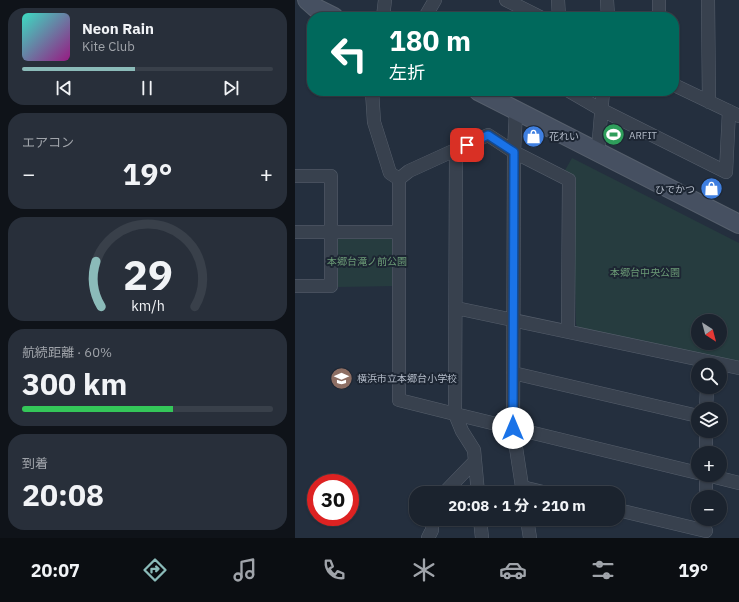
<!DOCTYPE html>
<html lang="ja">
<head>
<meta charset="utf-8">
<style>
	body { margin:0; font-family:"IBM Plex Sans","Noto Sans JP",sans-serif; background:#282f3a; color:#f1f3f6; height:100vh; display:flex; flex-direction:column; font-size:15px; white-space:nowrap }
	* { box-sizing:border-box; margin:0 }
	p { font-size:13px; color:#a0a4aa }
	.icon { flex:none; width:22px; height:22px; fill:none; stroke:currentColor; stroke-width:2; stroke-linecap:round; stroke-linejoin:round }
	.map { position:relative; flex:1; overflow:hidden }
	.sheet { display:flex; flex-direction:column; gap:8px; padding:8px; background:#0f1319; width:295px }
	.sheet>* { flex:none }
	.hud { position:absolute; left:12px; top:12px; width:372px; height:84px; border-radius:16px; box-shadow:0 1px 3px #0004,0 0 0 1px #39404a; background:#00695c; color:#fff; overflow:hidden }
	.needle { width:26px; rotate:144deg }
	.tools { position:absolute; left:396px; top:314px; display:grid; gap:8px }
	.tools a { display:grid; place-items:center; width:36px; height:36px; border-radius:50%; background:#1b232e; box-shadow:0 1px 3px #0004,0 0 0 1px #39404a; font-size:20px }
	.speed { position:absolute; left:12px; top:474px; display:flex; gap:8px; font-size:20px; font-weight:700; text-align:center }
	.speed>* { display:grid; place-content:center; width:52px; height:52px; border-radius:50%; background:#1b232e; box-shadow:0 1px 3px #0004,0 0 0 1px #39404a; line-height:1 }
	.speed .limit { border:6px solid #d22; background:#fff; color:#111 }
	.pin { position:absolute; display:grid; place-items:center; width:34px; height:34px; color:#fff; margin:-17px; border-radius:8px; box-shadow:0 2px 6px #0006 }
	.me { position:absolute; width:44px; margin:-22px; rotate:0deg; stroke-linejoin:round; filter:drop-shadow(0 0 3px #0008) }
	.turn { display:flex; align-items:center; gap:14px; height:84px; padding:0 16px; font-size:18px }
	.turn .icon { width:52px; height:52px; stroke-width:2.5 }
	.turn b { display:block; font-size:28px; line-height:34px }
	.big { font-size:30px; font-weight:700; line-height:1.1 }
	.sheet .card { flex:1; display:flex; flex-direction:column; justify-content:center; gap:6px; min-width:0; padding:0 14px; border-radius:16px; background:#282f3a }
	.sheet .dial { align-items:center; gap:0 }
	.dial svg { height:104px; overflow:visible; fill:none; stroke:#39404a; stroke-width:7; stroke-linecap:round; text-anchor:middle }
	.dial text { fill:#f1f3f6; stroke:none }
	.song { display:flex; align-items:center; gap:12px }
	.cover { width:48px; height:48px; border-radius:6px; background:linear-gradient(135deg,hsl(170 70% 55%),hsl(310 70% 35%)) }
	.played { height:4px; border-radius:2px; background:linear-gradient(90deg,#8bbbb9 45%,#39404a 45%) }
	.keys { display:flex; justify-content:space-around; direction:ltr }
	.heat { display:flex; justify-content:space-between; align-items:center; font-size:22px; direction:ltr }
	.charge { height:6px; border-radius:3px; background:linear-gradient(90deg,#34c759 60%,#39404a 0) }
	.trip { position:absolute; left:114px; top:486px; width:216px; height:40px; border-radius:16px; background:#1b232e; box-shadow:0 1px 3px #0004,0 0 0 1px #39404a; font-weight:700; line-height:40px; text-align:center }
	.tab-bar { display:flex; height:64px; justify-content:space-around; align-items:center; background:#0b0e12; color:#a0a4aa }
	.tab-bar .icon { width:28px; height:28px }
	.tab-bar .active { color:#8bbbb9 }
	.tab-bar b { font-size:18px; color:#f1f3f6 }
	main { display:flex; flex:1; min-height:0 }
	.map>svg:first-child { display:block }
	.green { fill:#263c3f; fill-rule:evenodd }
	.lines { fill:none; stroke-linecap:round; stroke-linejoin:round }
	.street-casing { stroke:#565f6c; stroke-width:14 }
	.secondary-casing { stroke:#565f6c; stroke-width:20 }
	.street { stroke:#38414e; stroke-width:13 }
	.secondary { stroke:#465061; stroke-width:18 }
	.route-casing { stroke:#114b97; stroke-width:10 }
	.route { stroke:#1a73e8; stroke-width:7 }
	.labels { text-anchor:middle; stroke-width:4; stroke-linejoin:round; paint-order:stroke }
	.poi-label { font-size:10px; fill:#b4bcc9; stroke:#1d2633; text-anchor:start }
	.park-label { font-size:10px; fill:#6b9a76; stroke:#1d2633 }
</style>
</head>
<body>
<main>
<section class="sheet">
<div class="card">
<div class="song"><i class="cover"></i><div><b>Neon Rain</b><p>Kite Club</p></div></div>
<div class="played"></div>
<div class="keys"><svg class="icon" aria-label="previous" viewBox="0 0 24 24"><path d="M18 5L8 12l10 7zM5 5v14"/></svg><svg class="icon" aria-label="pause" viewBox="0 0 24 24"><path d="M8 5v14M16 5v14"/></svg><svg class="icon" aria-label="next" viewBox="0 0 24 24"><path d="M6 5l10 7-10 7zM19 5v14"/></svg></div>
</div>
<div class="card"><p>エアコン</p>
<div class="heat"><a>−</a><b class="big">19°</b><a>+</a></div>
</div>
<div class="card dial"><svg viewBox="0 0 100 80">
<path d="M14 69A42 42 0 1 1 86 69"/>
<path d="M14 69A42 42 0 0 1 10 34" stroke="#8bbbb9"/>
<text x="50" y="56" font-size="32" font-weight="700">29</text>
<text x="50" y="72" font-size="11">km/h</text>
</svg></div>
<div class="card"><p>航続距離 · 60%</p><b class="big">300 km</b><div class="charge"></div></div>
<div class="card"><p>到着</p><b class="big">20:08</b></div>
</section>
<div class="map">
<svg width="444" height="538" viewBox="0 0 444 538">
	<rect width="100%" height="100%" fill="#242f3e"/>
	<path class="green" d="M277,158L444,243V363L283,328L281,324L278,179L269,172ZM403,321H425V343H403Z
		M43,235L99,237L102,286L43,287Z"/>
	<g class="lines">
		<defs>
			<path id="street" d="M211,0L245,17
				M263,0L264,17
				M312,0L313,17
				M364,0V17
				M413,0L414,102
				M88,17L90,0
				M130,17L140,0
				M379,85L444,116
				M77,91L79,122L95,173L104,179
				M274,91L305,109L431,172L434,111
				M221,110L219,152L218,428L228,493
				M161,150L160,414L403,473
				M303,151L308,91
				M0,176H36V286H0
				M0,232H104
				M161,308L444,368
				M218,373L403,416
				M411,409L412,387
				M411,431V453
				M412,475L444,483
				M227,487L252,493
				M149,493L180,461
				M183,493L179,450L167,431L160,414L104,400V179L114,171L193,135L219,152L274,180L273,331
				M411,497V475
				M323,510L411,531
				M185,519L187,538
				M232,519L235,538
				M133,538L137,530V519"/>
			<path id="secondary" d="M12,0L21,8L39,17
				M183,91L444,224"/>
		</defs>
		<use href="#street" class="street-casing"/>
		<use href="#secondary" class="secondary-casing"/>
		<use href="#street" class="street"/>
		<use href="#secondary" class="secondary"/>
	</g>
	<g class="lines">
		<defs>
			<path id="route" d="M172,145L193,135L219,152L218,428"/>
		</defs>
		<use href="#route" class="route-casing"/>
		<use href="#route" class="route"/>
	</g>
	<defs>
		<symbol id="stadium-disc" viewBox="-11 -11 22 22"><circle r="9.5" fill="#2e9e5b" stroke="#1d2633"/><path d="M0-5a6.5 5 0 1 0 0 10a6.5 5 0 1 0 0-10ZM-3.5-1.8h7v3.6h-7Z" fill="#fff"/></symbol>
		<symbol id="shop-disc" viewBox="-11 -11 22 22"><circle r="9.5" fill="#3f7fe0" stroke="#1d2633"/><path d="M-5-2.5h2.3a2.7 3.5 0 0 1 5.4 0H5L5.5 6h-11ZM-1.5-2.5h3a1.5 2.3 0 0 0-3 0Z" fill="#fff"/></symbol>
		<symbol id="school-disc" viewBox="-11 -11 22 22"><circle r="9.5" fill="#8d6e63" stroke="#1d2633"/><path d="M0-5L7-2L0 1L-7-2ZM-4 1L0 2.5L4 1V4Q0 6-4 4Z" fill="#fff"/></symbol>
	</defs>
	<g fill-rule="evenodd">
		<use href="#stadium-disc" x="306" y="122" width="25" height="25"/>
		<use href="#shop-disc" x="226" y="124" width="25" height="25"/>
		<use href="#shop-disc" x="404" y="176" width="25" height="25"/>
		<use href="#school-disc" x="34" y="366" width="25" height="25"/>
	</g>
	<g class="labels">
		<g class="poi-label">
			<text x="334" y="139">ARFIT</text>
			<text x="254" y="140">花れい</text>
			<text x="400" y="193" text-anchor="end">ひでかつ</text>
			<text x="62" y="382">横浜市立本郷台小学校</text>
		</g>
		<g class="park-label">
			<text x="72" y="265">本郷台滝ノ前公園</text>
			<text x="350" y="276">本郷台中央公園</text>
		</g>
	</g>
</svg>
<div class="tools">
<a><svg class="needle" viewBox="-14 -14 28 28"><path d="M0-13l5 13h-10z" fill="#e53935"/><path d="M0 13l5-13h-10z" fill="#a0a4aa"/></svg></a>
<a><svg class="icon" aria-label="search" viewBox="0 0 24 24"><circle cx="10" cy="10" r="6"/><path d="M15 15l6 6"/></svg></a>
<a><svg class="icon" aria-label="layers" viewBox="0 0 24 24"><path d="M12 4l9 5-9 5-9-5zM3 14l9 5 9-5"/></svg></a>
<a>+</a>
<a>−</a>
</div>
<div class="speed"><div class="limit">30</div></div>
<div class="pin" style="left:172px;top:145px;background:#d93025"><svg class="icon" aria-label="arrive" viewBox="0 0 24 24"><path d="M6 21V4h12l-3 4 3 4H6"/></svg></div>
<svg class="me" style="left:218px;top:428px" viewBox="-20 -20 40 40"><circle r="19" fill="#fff"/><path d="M0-13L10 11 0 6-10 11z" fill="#1a73e8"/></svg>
<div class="trip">20:08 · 1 分 · 210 m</div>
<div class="hud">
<div class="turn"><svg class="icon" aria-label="left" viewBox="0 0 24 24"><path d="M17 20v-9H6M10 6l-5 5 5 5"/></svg><div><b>180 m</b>左折</div></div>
</div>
</div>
</main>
<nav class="tab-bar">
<b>20:07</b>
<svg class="icon active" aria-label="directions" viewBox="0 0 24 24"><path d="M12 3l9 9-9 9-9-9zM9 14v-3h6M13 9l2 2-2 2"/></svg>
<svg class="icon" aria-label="music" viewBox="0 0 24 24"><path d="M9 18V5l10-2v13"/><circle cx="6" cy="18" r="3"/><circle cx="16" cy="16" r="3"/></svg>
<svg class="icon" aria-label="phone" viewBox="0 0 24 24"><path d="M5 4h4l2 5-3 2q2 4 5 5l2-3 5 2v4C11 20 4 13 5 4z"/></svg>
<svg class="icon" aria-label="climate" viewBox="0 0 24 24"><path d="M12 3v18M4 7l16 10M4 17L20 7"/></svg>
<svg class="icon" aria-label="car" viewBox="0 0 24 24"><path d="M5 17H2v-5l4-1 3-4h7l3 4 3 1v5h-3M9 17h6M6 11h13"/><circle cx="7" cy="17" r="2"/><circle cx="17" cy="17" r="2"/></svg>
<svg class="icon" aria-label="filters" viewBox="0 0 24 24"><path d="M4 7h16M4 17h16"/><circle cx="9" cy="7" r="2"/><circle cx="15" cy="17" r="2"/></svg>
<b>19°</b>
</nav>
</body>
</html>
